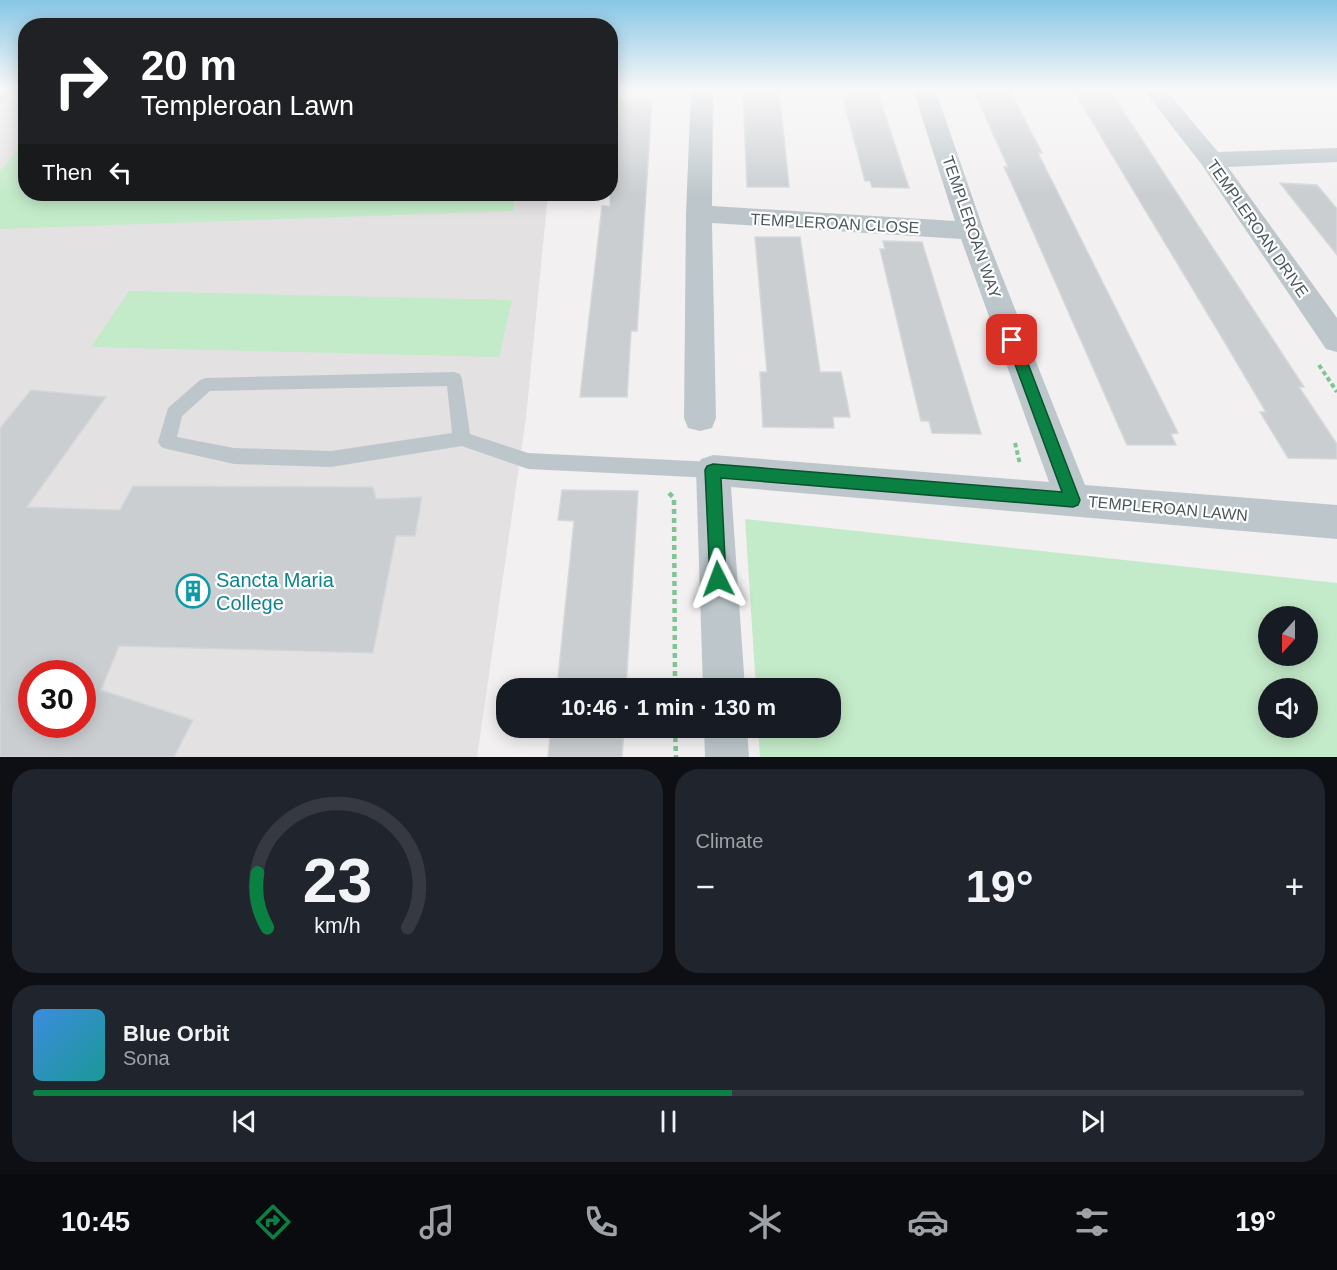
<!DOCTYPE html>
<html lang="en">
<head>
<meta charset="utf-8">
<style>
	body { margin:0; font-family:Arial,sans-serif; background:#20242c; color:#f1f3f6; height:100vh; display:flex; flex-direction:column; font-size:22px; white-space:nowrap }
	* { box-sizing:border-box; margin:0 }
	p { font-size:20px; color:#9ea1a6 }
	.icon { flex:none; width:33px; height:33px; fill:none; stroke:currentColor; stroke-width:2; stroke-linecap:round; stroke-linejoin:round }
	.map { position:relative; height:757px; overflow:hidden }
	.details { display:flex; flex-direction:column; gap:12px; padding:12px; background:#0d0f14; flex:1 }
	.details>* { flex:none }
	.guide { position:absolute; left:18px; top:18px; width:600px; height:183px; border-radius:24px; box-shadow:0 3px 15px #0003; background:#202124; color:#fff; overflow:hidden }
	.needle { width:39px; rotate:201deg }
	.tools { position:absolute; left:1258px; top:606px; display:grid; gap:12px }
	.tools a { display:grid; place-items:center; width:60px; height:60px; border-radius:50%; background:#171b24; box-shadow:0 3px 15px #0003; font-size:30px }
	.speed { position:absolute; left:18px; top:660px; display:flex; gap:12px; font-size:30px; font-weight:700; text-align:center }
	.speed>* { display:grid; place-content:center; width:78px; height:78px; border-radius:50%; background:#171b24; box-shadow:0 3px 15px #0003; line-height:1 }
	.speed .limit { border:9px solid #d22; background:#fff; color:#111 }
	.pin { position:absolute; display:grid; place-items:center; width:51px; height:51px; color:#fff; margin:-26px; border-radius:12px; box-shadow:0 3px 9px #0006 }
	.me { position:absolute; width:66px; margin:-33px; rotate:357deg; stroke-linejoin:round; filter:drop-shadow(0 0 4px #0008) }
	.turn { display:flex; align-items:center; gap:21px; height:126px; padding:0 24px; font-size:27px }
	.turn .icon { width:78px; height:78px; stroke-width:2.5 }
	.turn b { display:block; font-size:42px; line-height:51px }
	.then { display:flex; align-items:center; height:57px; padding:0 24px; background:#0003; gap:12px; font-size:22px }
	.big { font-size:45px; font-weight:800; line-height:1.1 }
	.details .tile { flex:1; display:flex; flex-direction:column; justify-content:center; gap:9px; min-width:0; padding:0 21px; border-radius:24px; background:#20242c }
	.details .dial { align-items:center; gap:0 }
	.dial svg { height:156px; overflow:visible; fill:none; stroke:#363941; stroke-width:7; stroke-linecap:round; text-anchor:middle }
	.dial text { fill:#f1f3f6; stroke:none }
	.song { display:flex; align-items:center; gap:18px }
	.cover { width:72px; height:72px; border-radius:9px; background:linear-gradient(135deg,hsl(210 70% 55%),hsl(180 70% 35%)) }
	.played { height:6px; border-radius:3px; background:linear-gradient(90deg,#0b8043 55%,#363941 55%) }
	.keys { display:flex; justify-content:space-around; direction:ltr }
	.heat { display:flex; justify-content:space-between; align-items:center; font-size:33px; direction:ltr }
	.details .tiles { flex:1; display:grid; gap:12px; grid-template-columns:1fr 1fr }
	.tile:last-child { grid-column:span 2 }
	.trip { position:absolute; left:496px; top:678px; width:345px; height:60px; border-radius:24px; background:#171b24; box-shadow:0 3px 15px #0003; font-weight:800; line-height:60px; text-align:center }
	.menu { display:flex; height:96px; justify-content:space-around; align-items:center; background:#090b0e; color:#9ea1a6 }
	.menu .icon { width:42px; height:42px }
	.menu .on { color:#0b8043 }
	.menu b { font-size:27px; color:#f1f3f6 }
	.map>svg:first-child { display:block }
	.education { fill:#e3e1e2; fill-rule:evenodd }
	.green { fill:#c4ebc9; fill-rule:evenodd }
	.building { fill:#caced1; stroke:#d5d8db; stroke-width:1.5; fill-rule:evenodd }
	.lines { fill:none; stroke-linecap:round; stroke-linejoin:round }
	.path-far1 { stroke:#7fc592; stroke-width:4; stroke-dasharray:4.5 3; stroke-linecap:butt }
	.path { stroke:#7fc592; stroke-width:4.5; stroke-dasharray:5 4; stroke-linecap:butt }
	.lane { fill:#bdc7cb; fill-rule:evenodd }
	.street { fill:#bdc7cb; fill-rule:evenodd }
	.route { fill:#0b8043; stroke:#07532c; stroke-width:1.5 }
	.labels { text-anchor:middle; stroke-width:4.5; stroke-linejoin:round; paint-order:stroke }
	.street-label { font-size:16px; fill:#4a575b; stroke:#fff }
	.near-culture-label { font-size:20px; fill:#0d838f; stroke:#fff; text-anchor:start }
</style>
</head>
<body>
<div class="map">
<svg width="1337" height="757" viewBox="0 0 1337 757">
	<rect width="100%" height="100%" fill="#f2f0f1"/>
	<path class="education" d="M0,89H25L26,194H548L526,418L477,757H0ZM32,674H82V724H32Z"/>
	<path class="green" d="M25,140L26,194H515L513,211L0,229V171Z
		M129,291L512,300L499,357L91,347Z
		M745,519L1337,583V757H760L758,728H831V688H756ZM1269,616H1308V656H1269ZM1269,688H1308V728H1269Z"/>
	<path class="building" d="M743,89H779L789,187H747Z
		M973,89H1009L1042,153H1038L1178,433L1171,434L1176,445H1127L1016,193L1004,167H1008Z
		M1073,90L1110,91L1304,387H1299L1337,444V459L1288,458L1260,412H1266L1227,346Z
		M846,93H878L909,188L872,187L870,181H865L843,98H847Z
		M620,100H652L637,331H631L627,397H580L602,206H610V139L614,105H619Z
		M1280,183L1317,185L1337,209V255Z
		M755,237H800L820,372H841L847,401L850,417H833L834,428L763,427L760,372H767Z
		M883,241L922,242L981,434L932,433L929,421H921L880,249H885Z
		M31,390L106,397L27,507L120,510L133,486L373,487L376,499L422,497L415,536H396L373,653L119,646L101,690L193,720L174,757H0V428ZM32,674H82V724H32Z
		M562,490L638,491L626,688H564L565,679L558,678L574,521L558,520Z
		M551,728H624L622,757H548Z"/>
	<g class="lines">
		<path class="path-far1" d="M1319,365L1337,392
			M1015,443L1020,464"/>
		<path class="path" d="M669,493L674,498L675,688
			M675,728L676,757"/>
		<path class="lane" d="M1,89H13L4,102L0,103Z
			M454,372L460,374L462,379L470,434L528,453L713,462L719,464L722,470L719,476L713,478L528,469L462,446L331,467L234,464L167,449L161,447L158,442L168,408L200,380L206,378ZM447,386L452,433L331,451L234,448L177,437L182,416L210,391Z"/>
		<path class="street" d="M691,89H713L712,206L955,221L913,89H935L984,231L1085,485L1337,505V539L731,487L745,688H703L696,470L701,459L713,455L1049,482L961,239L712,223L716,418L712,428L700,431L688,428L684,418L686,214Z
			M1143,89H1165L1218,152L1337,148V162L1228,167L1337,318V352L1326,349L1202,165Z
			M704,728H747L749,757H705Z"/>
	</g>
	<linearGradient id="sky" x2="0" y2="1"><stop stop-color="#87c7e5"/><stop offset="0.46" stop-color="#f9f8f9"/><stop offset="1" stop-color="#f9f8f9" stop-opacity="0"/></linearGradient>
	<rect width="1337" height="195" fill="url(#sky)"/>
	<path class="route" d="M1012,335L1019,340L1080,500L1078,505L1073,507L721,478L726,579L724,585L718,587L712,585L710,579L705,470L707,466L713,464L1062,492L1006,340Z"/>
	<defs>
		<symbol id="building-ring" viewBox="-11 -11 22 22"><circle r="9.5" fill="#fff" stroke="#0f9aa8" stroke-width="1.5"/><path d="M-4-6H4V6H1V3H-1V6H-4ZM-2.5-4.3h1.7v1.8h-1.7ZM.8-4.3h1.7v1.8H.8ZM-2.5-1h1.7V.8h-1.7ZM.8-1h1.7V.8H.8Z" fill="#0f9aa8"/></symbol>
	</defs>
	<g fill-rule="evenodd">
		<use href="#building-ring" x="174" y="572" width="38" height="38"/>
	</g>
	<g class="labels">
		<g class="street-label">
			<text transform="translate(835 223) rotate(3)" y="6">TEMPLEROAN CLOSE</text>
			<text transform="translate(972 227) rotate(71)" y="6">TEMPLEROAN WAY</text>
			<text transform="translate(1258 228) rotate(55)" y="6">TEMPLEROAN DRIVE</text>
			<text transform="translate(1168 508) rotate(5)" y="6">TEMPLEROAN LAWN</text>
		</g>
		<g class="near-culture-label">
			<text x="216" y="587">Sancta Maria<tspan x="216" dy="23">College</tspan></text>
		</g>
	</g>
</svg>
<div class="tools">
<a><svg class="needle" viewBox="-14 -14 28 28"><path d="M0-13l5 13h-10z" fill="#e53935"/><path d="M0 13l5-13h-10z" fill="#9ea1a6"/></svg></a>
<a><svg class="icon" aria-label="sound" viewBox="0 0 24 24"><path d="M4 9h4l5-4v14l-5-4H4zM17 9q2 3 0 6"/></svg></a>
</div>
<div class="speed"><div class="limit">30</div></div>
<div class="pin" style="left:1012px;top:340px;background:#d93025"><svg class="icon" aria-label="arrive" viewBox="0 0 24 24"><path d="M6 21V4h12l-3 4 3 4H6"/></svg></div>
<svg class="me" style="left:718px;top:579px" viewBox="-20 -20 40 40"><path d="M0-17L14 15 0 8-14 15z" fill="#0b8043" stroke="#fff" stroke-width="4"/></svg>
<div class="trip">10:46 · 1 min · 130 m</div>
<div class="guide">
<div class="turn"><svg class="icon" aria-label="right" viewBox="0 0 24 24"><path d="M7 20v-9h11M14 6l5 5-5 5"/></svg><div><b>20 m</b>Templeroan Lawn</div></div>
<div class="then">Then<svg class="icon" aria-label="left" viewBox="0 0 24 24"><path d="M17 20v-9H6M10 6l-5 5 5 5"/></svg></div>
</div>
</div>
<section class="details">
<div class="tiles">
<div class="tile dial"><svg viewBox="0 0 100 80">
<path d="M14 69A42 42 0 1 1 86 69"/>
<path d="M14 69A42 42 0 0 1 9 41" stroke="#0b8043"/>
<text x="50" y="56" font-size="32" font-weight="700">23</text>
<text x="50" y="72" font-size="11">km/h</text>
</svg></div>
<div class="tile"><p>Climate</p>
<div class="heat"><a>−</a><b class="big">19°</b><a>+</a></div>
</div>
<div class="tile">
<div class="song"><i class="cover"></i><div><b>Blue Orbit</b><p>Sona</p></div></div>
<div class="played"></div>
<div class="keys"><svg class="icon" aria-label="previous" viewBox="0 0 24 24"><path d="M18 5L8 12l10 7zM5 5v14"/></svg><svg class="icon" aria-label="pause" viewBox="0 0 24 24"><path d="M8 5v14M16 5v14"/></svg><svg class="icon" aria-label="next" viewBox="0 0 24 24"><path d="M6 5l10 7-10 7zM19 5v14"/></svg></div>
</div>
</div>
</section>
<nav class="menu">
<b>10:45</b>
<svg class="icon on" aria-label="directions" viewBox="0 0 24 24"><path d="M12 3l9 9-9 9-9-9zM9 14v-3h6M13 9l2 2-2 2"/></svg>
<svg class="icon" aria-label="music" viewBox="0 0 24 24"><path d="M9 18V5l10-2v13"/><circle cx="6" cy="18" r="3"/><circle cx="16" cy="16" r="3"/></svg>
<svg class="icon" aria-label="phone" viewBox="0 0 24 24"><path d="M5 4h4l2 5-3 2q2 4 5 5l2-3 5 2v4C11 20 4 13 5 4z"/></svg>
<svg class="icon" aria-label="climate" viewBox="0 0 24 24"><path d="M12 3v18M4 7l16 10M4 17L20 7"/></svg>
<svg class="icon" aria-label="car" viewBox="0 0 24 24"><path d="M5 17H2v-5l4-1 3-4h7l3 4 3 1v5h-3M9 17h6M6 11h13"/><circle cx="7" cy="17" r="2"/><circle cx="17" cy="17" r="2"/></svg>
<svg class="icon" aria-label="filters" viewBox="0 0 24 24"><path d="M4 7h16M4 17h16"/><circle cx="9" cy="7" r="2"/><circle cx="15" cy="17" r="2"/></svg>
<b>19°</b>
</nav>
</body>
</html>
